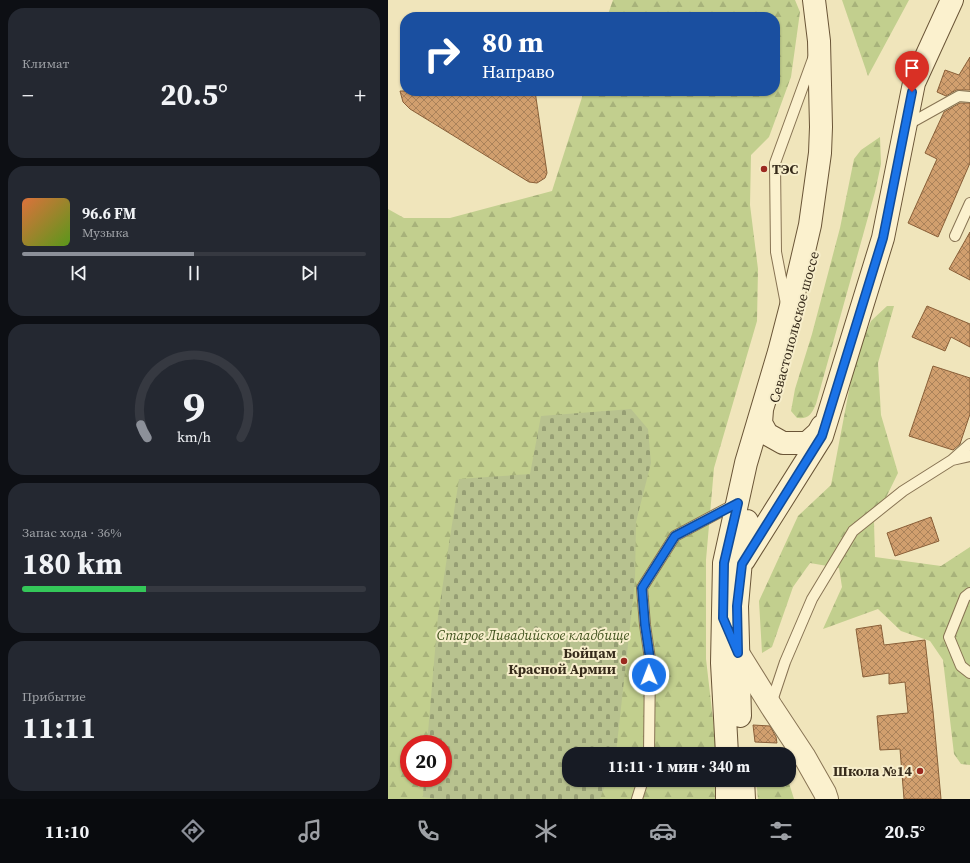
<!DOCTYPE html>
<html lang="ru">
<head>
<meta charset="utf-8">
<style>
	body { margin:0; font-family:"Source Serif 4",serif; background:#242831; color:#f1f3f6; height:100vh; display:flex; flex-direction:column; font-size:15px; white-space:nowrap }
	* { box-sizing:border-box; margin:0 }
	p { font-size:13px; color:#9ea1a6 }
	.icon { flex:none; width:22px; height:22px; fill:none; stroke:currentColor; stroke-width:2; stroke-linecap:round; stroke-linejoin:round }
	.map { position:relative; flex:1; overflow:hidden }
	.sheet { display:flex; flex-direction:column; gap:8px; padding:8px; background:#0d0f14; width:388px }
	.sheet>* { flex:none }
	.top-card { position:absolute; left:12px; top:12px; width:380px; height:84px; border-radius:16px; box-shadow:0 1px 3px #0004; background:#1a4fa0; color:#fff; overflow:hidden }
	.speed { position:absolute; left:12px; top:735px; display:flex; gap:8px; font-size:20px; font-weight:700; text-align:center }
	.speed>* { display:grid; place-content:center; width:52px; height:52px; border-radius:50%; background:#171b24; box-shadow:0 1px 3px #0004; line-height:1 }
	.speed .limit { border:6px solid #d22; background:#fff; color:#111 }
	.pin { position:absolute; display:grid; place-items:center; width:34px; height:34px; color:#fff; margin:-41px -17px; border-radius:50% 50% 50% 0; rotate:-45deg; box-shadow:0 0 4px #0007 }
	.pin .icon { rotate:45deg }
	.me { position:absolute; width:44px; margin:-22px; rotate:359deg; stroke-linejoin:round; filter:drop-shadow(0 0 3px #0008) }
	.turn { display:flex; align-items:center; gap:14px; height:84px; padding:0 16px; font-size:18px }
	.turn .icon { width:52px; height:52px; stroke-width:2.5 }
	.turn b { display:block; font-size:28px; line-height:34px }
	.big { font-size:30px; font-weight:700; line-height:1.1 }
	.sheet .widget { flex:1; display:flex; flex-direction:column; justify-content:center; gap:6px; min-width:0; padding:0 14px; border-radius:16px; background:#242831 }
	.sheet .dial { align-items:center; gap:0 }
	.dial svg { height:104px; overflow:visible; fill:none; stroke:#363941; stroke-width:7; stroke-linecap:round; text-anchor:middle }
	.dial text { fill:#f1f3f6; stroke:none }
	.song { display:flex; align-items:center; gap:12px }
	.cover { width:48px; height:48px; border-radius:6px; background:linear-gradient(135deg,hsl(20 70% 55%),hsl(90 70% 35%)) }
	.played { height:4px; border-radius:2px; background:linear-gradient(90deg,#8c9099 50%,#363941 50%) }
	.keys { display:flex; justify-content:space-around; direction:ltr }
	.heat { display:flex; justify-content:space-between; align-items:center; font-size:22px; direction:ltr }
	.charge { height:6px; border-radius:3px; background:linear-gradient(90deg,#34c759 36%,#363941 0) }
	.trip { position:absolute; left:174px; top:747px; width:234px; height:40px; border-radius:16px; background:#171b24; box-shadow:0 1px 3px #0004; font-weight:700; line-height:40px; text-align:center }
	.tab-bar { display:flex; height:64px; justify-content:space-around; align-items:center; background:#090b0e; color:#9ea1a6 }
	.tab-bar .icon { width:28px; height:28px }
	.tab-bar .selected { color:#8c9099 }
	.tab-bar b { font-size:18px; color:#f1f3f6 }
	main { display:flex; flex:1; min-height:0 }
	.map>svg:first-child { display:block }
	.forest { fill:url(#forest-firs); fill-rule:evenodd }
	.cemetery { fill:url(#cemetery-stones) }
	.building { fill:url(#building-cross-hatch); stroke:#895f38 }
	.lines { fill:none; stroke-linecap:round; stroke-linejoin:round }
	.service-casing { stroke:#887454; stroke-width:12 }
	.tertiary-casing { stroke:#887454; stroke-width:24 }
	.secondary-casing { stroke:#6a5537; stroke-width:24 }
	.service { stroke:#fbf1ce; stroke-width:10 }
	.tertiary { stroke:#fbf1ce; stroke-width:22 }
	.secondary { stroke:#fbf1ce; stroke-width:22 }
	.route-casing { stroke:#114b97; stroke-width:10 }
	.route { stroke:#1a73e8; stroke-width:7 }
	.poi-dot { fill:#9b2920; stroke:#f7eecb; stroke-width:1.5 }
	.labels { text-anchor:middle; stroke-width:4; stroke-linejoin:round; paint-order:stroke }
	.poi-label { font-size:14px; font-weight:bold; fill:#362a1a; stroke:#f7eecb; text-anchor:end }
	.street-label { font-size:14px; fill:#362a1a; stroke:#f7eecb }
	.park-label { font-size:14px; font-style:italic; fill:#42541f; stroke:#f7eecb }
</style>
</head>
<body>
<main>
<section class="sheet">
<div class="widget"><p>Климат</p>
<div class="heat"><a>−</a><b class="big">20.5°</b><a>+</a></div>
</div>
<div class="widget">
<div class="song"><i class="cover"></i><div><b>96.6 FM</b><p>Музыка</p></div></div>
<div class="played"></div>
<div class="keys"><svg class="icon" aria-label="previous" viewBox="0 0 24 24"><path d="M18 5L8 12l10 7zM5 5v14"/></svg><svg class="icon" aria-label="pause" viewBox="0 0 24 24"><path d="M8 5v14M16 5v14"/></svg><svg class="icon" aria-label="next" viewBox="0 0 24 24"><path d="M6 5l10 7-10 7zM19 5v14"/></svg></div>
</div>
<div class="widget dial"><svg viewBox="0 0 100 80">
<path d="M14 69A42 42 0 1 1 86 69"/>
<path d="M14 69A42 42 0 0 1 9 59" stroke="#8c9099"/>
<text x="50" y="56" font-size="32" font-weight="700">9</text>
<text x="50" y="72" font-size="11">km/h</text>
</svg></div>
<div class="widget"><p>Запас хода · 36%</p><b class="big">180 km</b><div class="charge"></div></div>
<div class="widget"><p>Прибытие</p><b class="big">11:11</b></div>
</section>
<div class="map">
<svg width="582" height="799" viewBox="0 0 582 799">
	<defs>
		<pattern id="forest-firs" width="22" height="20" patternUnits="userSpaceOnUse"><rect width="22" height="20" fill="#c2cf8e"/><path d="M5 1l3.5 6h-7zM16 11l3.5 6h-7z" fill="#a7b27a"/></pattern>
		<pattern id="cemetery-stones" width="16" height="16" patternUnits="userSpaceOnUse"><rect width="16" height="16" fill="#b8c28f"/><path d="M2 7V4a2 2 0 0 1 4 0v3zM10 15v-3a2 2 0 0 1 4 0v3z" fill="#969e74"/></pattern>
		<pattern id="building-cross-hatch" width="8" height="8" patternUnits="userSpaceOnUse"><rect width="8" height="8" fill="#d19f6e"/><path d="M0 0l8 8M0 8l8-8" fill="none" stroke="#aa825a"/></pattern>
	</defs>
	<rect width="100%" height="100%" fill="#f0e5bb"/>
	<path class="forest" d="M225,0H407L412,12L403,77L381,137L363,155L362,205L370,269L369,321L326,468L318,560V659L329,754H181V780H331L329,799H0V209L16,218H62L164,191L196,91H387V17H219ZM21,744H55V778H21Z
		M454,0H521L480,76Z
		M492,137L493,164L487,192L428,404C423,415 421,419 409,418L403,411L407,389L424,334L452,228L466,159L473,150Z
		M499,306H506L490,363L493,415L510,473L486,522L487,557L553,566L582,547V765L573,764L566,754L555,660L542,641L513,631L490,609L435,629L454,587L451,568L422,563L405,587L384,647L374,653L371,601L410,516L443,485L467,359L483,321Z
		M368,780H400L406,799H370Z"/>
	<path class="cemetery" d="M243,409L260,429L263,463L248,522L247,581L228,753L181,754V780H219L212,799H51L35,797L36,778H55V744H39L50,616L71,479L142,474L153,416Z"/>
	<path class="building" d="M582,57V90H568L558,96L549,92L557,70L571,75Z
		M12,91H147L159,173L157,178L149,183L141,182L22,109L15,102Z
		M572,103H582V163L550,237L520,223L549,159L537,153L556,112Z
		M582,232V280L561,269Z
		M539,306L582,324V347L563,337L557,351L524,337Z
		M545,366L582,378V414L572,444L565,450L521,436Z
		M543,517L551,541L507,556L499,533Z
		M493,625L496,645L537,640L545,711L553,799H516L512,749L492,750L489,716L520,713L517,682L501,684V673L475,677L468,629Z
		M365,725L382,726L388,737L389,743L367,742Z"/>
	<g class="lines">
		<defs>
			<path id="service" d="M519,125L571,96L582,97
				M567,236L582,203
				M398,304L388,252L387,163L426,56
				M564,460L582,444
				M582,593L577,597L561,637L573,666L582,673
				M383,704L397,662L424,599L465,531L515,491L564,460L582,456
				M261,754L262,659L257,625L254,588L287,536L349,503
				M249,799L255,780"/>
			<path id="tertiary" d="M350,653L383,706L416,756L437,793L439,799"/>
			<path id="secondary" d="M374,410L373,423L379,434L395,443H419L430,433L434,426
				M356,560L434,436L495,238L526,83L564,0
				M352,716L349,606L355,538L359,521
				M339,754L334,663L336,563L358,463L391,352L405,298L422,225L432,153L433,127L431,41L426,0
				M355,780L356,799
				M339,799V780"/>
		</defs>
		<use href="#service" class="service-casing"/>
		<use href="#tertiary" class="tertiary-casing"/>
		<use href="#secondary" class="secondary-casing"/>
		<use href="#service" class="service"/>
		<use href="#tertiary" class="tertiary"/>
		<use href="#secondary" class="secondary"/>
	</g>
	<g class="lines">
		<defs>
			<path id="route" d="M261,675L262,659L257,625L254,588L287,536L350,503L336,563L335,618L350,653L349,606L354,564L434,436L495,238L524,92"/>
		</defs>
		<use href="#route" class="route-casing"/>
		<use href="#route" class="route"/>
	</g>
	<g class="poi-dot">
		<circle cx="376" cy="169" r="4"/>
		<circle cx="236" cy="661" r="4"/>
		<circle cx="532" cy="771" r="4"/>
	</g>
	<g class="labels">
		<g class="poi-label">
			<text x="384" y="174" text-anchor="start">ТЭС</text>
			<text x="228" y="658">Бойцам<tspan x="228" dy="16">Красной Армии</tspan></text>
			<text x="524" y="776">Школа №14</text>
		</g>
		<g class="street-label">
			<text transform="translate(406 327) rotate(-75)" y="5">Севастопольское шоссе</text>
		</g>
		<g class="park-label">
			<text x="145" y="640">Старое Ливадийское кладбище</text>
		</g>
	</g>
</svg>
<div class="speed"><div class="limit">20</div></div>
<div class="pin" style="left:524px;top:92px;background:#d93025"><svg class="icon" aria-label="arrive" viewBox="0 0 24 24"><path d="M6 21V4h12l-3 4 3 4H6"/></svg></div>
<svg class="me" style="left:261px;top:675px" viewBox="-20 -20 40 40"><circle r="17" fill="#1a73e8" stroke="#fff" stroke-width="3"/><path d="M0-11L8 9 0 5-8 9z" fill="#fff"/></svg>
<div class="trip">11:11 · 1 мин · 340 m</div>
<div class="top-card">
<div class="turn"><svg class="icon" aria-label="right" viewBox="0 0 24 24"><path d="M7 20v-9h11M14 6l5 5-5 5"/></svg><div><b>80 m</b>Направо</div></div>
</div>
</div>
</main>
<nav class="tab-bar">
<b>11:10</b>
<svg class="icon selected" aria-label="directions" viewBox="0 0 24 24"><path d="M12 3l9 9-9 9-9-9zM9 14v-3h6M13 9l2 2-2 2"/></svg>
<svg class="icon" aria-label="music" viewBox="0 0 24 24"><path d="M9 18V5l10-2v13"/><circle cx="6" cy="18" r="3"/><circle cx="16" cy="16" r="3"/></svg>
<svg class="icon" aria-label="phone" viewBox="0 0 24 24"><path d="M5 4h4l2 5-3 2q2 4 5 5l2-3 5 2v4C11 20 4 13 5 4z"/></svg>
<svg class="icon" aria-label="climate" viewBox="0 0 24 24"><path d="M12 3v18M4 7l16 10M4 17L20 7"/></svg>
<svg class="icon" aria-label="car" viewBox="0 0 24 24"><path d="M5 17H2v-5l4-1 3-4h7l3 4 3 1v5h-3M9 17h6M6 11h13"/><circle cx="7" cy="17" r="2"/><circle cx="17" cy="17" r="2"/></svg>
<svg class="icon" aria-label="filters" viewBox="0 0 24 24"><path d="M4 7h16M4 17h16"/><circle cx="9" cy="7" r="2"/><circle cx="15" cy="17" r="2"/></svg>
<b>20.5°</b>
</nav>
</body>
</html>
